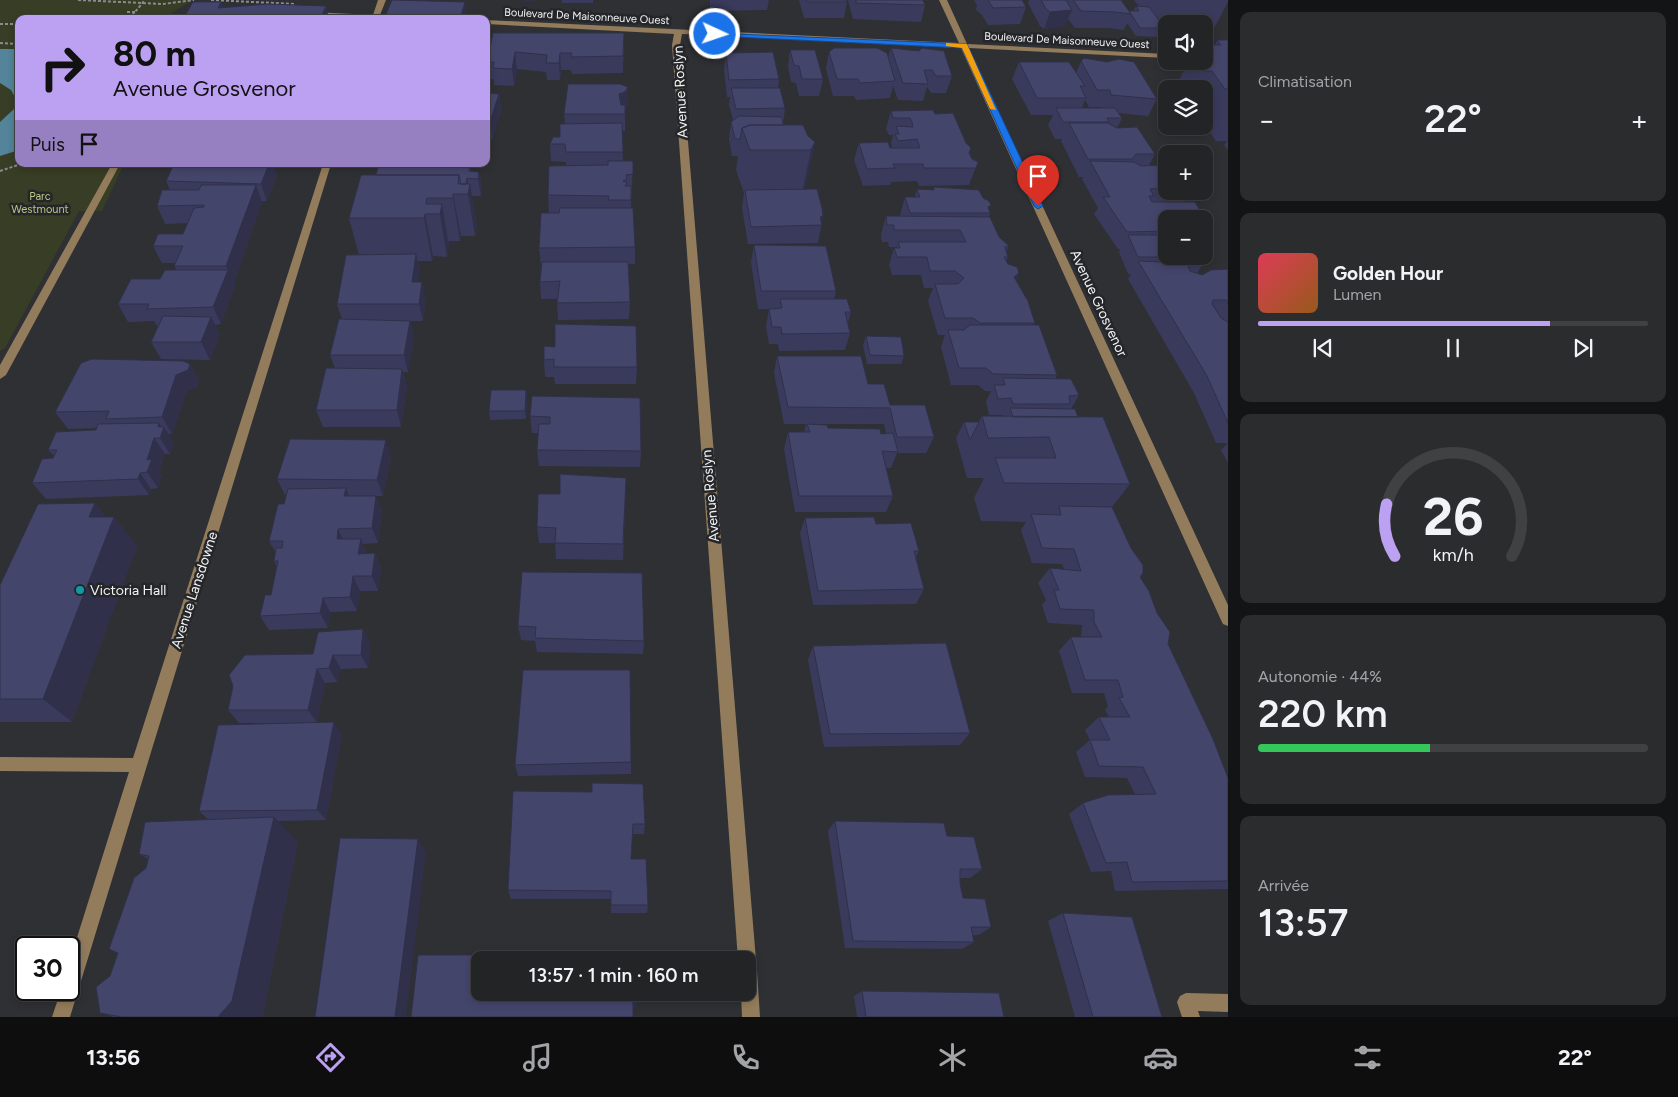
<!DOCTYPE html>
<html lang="fr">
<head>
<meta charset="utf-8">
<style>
	body { margin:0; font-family:Figtree,sans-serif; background:#2b2c2e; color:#f1f3f6; height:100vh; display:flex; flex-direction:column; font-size:19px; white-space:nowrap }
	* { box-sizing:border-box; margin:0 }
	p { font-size:16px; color:#a3a4a7 }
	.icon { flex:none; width:28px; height:28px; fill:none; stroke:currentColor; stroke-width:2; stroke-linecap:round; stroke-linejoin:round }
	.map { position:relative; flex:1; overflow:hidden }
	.details { display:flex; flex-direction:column; gap:12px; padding:12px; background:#131415; width:450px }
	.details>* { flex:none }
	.hud { position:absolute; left:15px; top:15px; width:475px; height:152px; border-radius:10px; box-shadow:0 2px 8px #0003,0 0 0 1px #404143; background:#bca0f2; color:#111; overflow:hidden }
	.buttons { position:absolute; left:1158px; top:15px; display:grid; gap:10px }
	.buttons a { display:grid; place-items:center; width:55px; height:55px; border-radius:10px; background:#232426; box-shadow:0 2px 8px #0003,0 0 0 1px #404143; font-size:25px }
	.speed { position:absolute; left:15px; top:936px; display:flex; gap:10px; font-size:25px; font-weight:700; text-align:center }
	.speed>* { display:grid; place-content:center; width:65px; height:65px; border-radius:50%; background:#232426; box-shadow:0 2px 8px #0003,0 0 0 1px #404143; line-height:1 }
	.speed .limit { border:2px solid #111; border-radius:8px; background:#fff; color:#111 }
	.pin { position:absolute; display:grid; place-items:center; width:42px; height:42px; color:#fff; margin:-51px -21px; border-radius:50% 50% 50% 0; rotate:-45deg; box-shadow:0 0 5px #0007 }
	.pin .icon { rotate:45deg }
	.me { position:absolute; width:55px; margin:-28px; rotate:93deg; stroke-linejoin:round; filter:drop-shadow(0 0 4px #0008) }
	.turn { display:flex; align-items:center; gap:18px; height:105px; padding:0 15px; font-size:22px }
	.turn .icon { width:65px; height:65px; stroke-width:2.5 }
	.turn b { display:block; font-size:35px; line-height:42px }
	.then { display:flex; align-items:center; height:48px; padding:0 15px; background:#0003; gap:10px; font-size:19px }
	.big { font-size:38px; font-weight:600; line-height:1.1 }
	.details .widget { flex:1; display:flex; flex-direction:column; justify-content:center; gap:8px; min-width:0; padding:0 18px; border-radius:10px; background:#2b2c2e }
	.details .dial { align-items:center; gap:0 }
	.dial svg { height:130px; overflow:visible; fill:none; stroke:#404143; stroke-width:7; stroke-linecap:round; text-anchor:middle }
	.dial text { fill:#f1f3f6; stroke:none }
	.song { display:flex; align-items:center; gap:15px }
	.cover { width:60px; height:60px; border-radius:8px; background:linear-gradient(135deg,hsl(350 70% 55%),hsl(30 70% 35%)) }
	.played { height:5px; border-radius:2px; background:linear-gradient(90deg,#bca0f2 75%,#404143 75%) }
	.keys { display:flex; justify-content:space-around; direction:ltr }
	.heat { display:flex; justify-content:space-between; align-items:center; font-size:28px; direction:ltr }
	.charge { height:8px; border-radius:4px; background:linear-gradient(90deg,#34c759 44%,#404143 0) }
	.trip { position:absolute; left:471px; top:951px; width:285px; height:50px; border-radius:10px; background:#232426; box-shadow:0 2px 8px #0003,0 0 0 1px #404143; font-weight:600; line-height:50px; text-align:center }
	.menu { display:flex; height:80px; justify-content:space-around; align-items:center; background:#0e0e0f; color:#a3a4a7 }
	.menu .icon { width:35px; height:35px }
	.menu .current { color:#bca0f2 }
	.menu b { font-size:22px; color:#f1f3f6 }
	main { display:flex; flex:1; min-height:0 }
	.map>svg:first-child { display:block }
	.green { fill:#383d25 }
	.water { fill:#53849a }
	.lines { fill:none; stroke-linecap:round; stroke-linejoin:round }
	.path { stroke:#8b8c8e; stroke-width:2; stroke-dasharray:3 2; stroke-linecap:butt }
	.minor { fill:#937c5b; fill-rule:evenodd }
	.wall { fill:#3a3b5c; fill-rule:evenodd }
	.shaded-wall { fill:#30304b }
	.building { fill:#44456b; stroke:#30304b }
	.route { fill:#1a73e8; stroke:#114b97 }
	.slow { fill:#f59e0b }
	.culture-dot { fill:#0f9aa8; stroke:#252629; stroke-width:2 }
	.labels { text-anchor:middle; stroke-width:5; stroke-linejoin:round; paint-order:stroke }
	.far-street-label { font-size:11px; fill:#f3f4f5; stroke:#252629 }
	.far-park-label { font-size:11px; fill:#b9c782; stroke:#252629 }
	.street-label { font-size:14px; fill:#f3f4f5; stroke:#252629 }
	.poi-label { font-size:14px; fill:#f3f4f5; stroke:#252629; text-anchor:start }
</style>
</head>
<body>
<main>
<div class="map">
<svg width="1228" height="1017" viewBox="0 0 1228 1017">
	<rect width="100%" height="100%" fill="#2f3033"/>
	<path class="green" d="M0,0H193L170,14L173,19H19V164H124L102,211H79L5,348L0,351Z"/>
	<path class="water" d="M0,49H19V150L0,156V122L14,109L17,101L11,90L0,83Z"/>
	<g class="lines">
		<path class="path" d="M78,0L163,4L194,0
			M211,0L295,4
			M127,12H135
			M129,19L145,0
			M0,24H19
			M0,43L19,44
			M0,171L21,164"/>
		<path class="minor" d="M378,0H386L380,15L421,17L425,19L313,16L309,14L313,12L373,15Z
			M939,0H947L967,44L1166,54V58L969,48L1228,605V626L1223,624L1221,620L961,48L682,34L680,45L756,960L754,965L757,971L760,1017H742L741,992H748V960H738L672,45L674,34L486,24V20L959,43Z
			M112,164H120L6,375L0,379V365Z
			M323,164H331L70,1017H52L61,990H69V963L129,772L0,771V757L133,758Z
			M1186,993L1228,994V1012L1198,1011L1200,1017H1182L1177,1002L1180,996Z"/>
	</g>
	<path class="wall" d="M562,0H593V3H562Z
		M710,0H769L767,10L710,11Z
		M799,0H847V2L844,18H804Z
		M848,0H923L925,5L921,22L853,19Z
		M974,0H1022L1026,7L1020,24L988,25L982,15L976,10L977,5Z
		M1029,0H1121L1129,11H1133L1136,6H1139L1134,0H1228V2L1211,34L1204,35V24H1166V33H1162L1160,37L1136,36L1127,23L1124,30L1108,28H1075L1068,19L1065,26L1044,29L1040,26L1028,3Z
		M221,2L223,7L326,6L329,19H183Z
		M493,33H624L623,73L572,74L571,70H561L560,80H547L546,72L517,69L514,86L494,85V79H489L487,62Z
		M1217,40H1228V150L1224,145L1227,141H1216L1209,131H1201L1198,126H1204V89H1178L1176,86L1189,61H1204V45H1215Z
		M891,48L952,76L946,93H931L927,87L923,101L898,100L893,86L890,98L856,100L854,96H833L826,69L829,52L888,57Z
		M790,50L823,79L819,96H799L796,83L791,82L788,67Z
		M726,53L779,79L778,88L785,108L783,125L808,136L815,142L806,184L804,189L823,216L818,243L748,244L742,208L744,193L736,170L738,156H732L729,139L731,122L733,120L729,105L730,97H727L724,70Z
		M1081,61L1157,99L1148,116L1118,113L1122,118L1117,128L1155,154L1149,165H1166V191H1191L1185,202L1203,216L1201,219H1166V256L1208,257L1197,273L1202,275L1228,269V321H1225L1228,322V463L1221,450L1228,443H1216L1194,393L1128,279L1131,274H1128L1119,252L1120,249H1118L1094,214L1098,208L1082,179L1083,177H1079L1061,141L1062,139H1055L1048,125L1053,115H1031L1012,79L1019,62L1076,73ZM1085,100L1089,107H1102V108H1082Z
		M628,87L627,104L625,109V131H622L623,161H633L631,208L635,247V264H628L630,302L629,319L558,320L557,299H541L540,282L541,265L539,248L549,213L548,195L566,165V162L551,161L550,144L560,137L565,124L564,114Z
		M486,93L499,94L501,111L492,139H486Z
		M891,111L935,114L970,153L972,159L978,162L969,185L919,186L917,181L891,182L890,185L863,186L854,160L859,143L891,148L892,145L891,143L893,135H889L886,129Z
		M379,164H456L455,167H470L471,171L479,172L482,189L481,196H472L477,226L475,236H461L460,241H448L449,246L447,257L433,256L432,261H418L420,271L418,282L426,299L423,321H410L414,338L408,372H403L407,386L401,427H323L316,410L335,368L330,355L342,319L337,304L359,255L349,218L376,175L379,166Z
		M277,175L267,201H262V202L234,283L235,287L221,324L215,325L220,334L210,360L161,359L151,342L159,326H157L154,321L128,322L118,304L177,270L174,266L176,263H162L153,246L183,234L188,223L165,224L157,206L170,190L166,181Z
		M934,187L983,198L990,213L989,217L999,237L1009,246L1006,251L1008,257L1006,261L1008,264L1019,273L1016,280L1035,323L1033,325L1057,375L1055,379L1079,395L1071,409L1130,484L1112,507L1168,644L1228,778V889L1115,891L1111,871L1091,872L1069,814L1083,803L1135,794L1127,778L1085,777L1076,752L1090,740L1085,730L1099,717H1109L1105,710L1108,707L1104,693H1072L1059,651L1071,637H1082L1081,636L1082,625L1048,623L1042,605L1046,600L1038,583L1050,568L1064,569L1062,564L1032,563L1021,530L1026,522L981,521L974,498L984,478H967L956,438L964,422H979L982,416L1003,417L1002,415H989L986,402L991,391H985L978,385H951L941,347L945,335H938L928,301L933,288H924L921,275H892L889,265L894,248H897V247H889L888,242H882L881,234L886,216H900V215L905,197H915L917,189L933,190Z
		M754,245L836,291L834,299L851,312L848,323L850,333L845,350L779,351L778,344H769L766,326L769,309H758L751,262Z
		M866,336L904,356L901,364H867L863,345Z
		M555,347L637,367L636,384H555L554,377H545L544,360Z
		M777,356L868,384L890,405L934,437L926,453H897L891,468H886L893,496L886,512H795L784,449L788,432H804L806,424H784L774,373ZM814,424H884L886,433L881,434L828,428Z
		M190,364L199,381L197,387L186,392L172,434H168L174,443L170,454H165L159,471L162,476L158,488L151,489L149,495L46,499L32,483L53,458L54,456L48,450L96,430L97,428L68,429L55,412Z
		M526,390L527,398L526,419L490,420L489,411Z
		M532,396L641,451L640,467L539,466L537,450L539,433H532L530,416Z
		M391,456L383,496H376L382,512L378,543L363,544L367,554L375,553L381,569L378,591H360L357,611L330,612L328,628L269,630L260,616L271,595L277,567L274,561L276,553L269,541L284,504L287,495H285L277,479Z
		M626,478L623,560L556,559L555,543H539L537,527L560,494Z
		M95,503L106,517H114L137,546L72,722H0V585Z
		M805,518L876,524L919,551L916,557L924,589L916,604L813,605L800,533Z
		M522,572L644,641L643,654L537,652L535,641L521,640L518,626Z
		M363,629L370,643L368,668L341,669L337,682L325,683L317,722L342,734L326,820L277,821L298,842L263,1014L260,1017H114L101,1013L110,976L146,868L148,859L139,854L209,820L199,811L304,723H239L228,710L313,654Z
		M813,646L970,733L960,745L824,747L808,660Z
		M631,762V774L518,776L515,765Z
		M513,791L645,824L644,834H632L631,859L648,905L647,913H611V899H511L508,890Z
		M835,821L947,836L982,869L970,878H960V884L963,898L991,927L979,935H972L974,942L962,949L845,948L828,831Z
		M1063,913L1162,1017H1075L1048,921Z
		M862,991L1004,1017H857L854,996Z"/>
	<path class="shaded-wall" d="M523,0H534V1L524,2Z
		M221,2L227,19L218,8Z
		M465,2L467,19H460Z
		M326,6L329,19H323L322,15Z
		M1072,10L1065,26L1044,29L1050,12Z
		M515,52L517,69L514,86L512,69Z
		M560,53L561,70L560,80L559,63Z
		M628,87L627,104L625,109L619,111V94Z
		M499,94L501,111L492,139L490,122Z
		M815,142L806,184L802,193L811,150Z
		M269,164H273L277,175L267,201L261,184Z
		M479,172L482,189L481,196L478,179Z
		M467,178L469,190L470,184L477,226L475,236L468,194L466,187Z
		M256,185L262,202L234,283L235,287L221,324L213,307L228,270L226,266Z
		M453,194L461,236L460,241L453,198Z
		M442,204L449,246L447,257L440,214Z
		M425,214L433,256L432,261L424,218Z
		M823,216L821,225L820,217Z
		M416,254L420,271L416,299L412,282Z
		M1019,273L1011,290L1014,277Z
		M422,282L426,299L423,321L419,304Z
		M211,317L220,334L210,360L201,342Z
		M410,321L414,338L408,372L404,355Z
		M190,364L199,381L197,387L186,392L172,434L162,417L176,375Z
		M402,369L407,386L401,427L397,410Z
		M526,390L527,398L526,419L525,411Z
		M159,423L163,429L164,427L174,443L170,454L160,438L158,427Z
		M154,438L165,454L159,471L162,476L158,488L147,472V460Z
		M386,440L391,456L383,496L377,480Z
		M140,473L151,489L149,495L138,479Z
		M346,488L352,504L344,496Z
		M376,496L382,512L378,543L372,528Z
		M95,503L112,524L114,517L137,546L72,722L43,699L89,517Z
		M338,529L345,544L337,539Z
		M361,539L367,554H358Z
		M375,553L381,569L378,591L372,576Z
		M353,576L360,591L357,611L350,597Z
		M323,598L330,612L328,628L320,613Z
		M363,629L370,643L368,668L361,655Z
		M333,655L341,669L337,682L329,668Z
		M317,669L325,683L317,723L308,710Z
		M334,722L342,734L326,820L317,810Z
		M274,817L298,842L263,1014L260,1017H218Z
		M418,839L426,853L406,1017H395Z
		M637,992H644L642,999L632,1009L633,997Z"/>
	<path class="building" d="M392,0L465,2L460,19H384Z
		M806,0H847V2H807Z
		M856,0H923L925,5L856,3Z
		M988,0H1022L1026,7L993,8Z
		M1041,0H1066L1072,10L1050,12L1046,9Z
		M1073,0H1121L1131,14L1115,12L1081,11Z
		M193,2H221L218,8L268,4L326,6L322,15H311L309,19H183Z
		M1136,6L1149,7L1165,28H1140L1129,11H1139Z
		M493,33H624L623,56L571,57L572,53H560L559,63H546L547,55L515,52L512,69L493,68L494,62H487Z
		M1217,40H1228V89H1225L1212,71H1204L1198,61H1204V59H1208L1204,53V45H1221Z
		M834,48H877L887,53L895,81L860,83L858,79H837L829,52Z
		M891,48L919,51L922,48L944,51L952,76H936L932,70H924L928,84L903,83Z
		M790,50H815L823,79H802L799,66L794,65Z
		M773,52L779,79L729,80L726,53Z
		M1084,58L1107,62L1119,59L1134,62L1157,99L1111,95L1110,90H1097L1081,61Z
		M1019,62H1069L1085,86H1080L1086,98H1037Z
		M568,84H620L628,87L625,92L619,94L621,105H625V114H564Z
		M731,88H780L785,108L736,109Z
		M486,93L499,94L490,122L486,121Z
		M1056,108H1115L1122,118H1107L1109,122H1063Z
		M933,110L935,114L953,113L966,143L971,148L969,153L972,159L978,162L976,168H924L923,164H893L895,168L867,169L859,143L888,142L890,148H920L917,139L898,141L895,134H899L896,126L913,127L912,122L910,118H893L891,111Z
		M739,116L782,117L783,125H750L742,128L740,139H735L731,122Z
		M622,123L623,152H566L565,144H550L553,137H560V124Z
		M1069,123H1108L1117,128L1137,127L1155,154H1136L1132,159H1088Z
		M750,125H803L808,136L815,142L811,150H750L742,128Z
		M608,161H633V174L626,175L627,179L623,181L627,182L625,186H631V200H608L609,196L548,195L549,166L608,165Z
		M1090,161L1134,162L1141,166L1166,165V188L1150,189L1154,196H1149L1152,202H1195L1203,216L1198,215L1200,219H1166V231L1127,232L1103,197H1110Z
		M174,164H269L261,184L166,181Z
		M427,164H445L444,167H470L469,171L479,172L478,179L467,178L466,184H461L459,175H376L378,166L426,167Z
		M361,175H459L458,184H470L468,194H453V198H427L426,204H442L440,214H425L424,218H349Z
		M201,185H256L226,266H174L183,246H153L158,234H183L194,208L204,207V205L157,206L162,190H199Z
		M934,187L979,190L983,198L989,201L991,205L988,207L990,213H910L905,197H920L917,189L934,190Z
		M817,189L822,208L823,216L820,217L822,225L751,227L745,190Z
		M560,208H633L635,247L539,248L541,213H559Z
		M886,216L990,217L999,237L1009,246L1005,247L1008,257H1004L1008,264L1017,267L1019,273L1014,277L1028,301L1035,323H980L973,318H945L935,284H958L964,278L955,271H930L927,257H897L894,248H900L898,242H966L960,230H894V225H887Z
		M1128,235H1166V256H1204V250L1208,257H1138Z
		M754,245L826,246L836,291H761Z
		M416,254L412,282H422L419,304H337L346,255Z
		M1138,261L1187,263L1190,271L1202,275L1211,270L1228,269V304L1226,300H1213L1212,304L1221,318L1228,322V423L1207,376Z
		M542,262H628L630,302L557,303L560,281L540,282Z
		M165,270H228L213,307L147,309L149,304H118L131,279H160Z
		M780,299H847L851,312H845L850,333L782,334L781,327H772L769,309L782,308Z
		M163,316L211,317L201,342H151Z
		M339,319L410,321L404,355H330Z
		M555,324L636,326L637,367H554V359L544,360V346L555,347Z
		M970,325H1039L1057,375L993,374L986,368H959L948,330H964Z
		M866,336L901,337L904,356L870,355Z
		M777,356H861L868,384H884L890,405H925L934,437H897L890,408L788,407Z
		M92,359L183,361L190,364L188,370L176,375L162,417L106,419L109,411L55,412L81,363Z
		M326,368L402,369L397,410H316Z
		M1003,378L1071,379L1079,395L1069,396L1070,404H1013L1011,398L998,399L994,385H1005Z
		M491,390H526L525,411H489Z
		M532,396L640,398L641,451L537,450L539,424H550V417L530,416Z
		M1010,408L1075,409L1078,417H1013Z
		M982,416L1103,417L1130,484L1004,483L995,458H1056L1049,437L988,438Z
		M964,422H979L970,440Z
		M159,423L158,427H164L160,438H154L147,460L152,459L147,472L140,473L138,479L32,483L42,459L53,458L57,450H48L56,432L96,430L98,424Z
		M807,424L827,425L828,428L880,429L881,434L893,433L898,452L882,451L893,496H799L788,432H810Z
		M290,439L386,440L377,480L277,479Z
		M560,474L626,478L623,544L555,543L556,528L537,527L538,494H560Z
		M346,488L344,496H376L372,528L338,529L337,539H361L358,554L375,553L372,576H353L350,597L323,598L320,613L260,616L265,595H271L278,561H274L276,548H282L283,541H269L278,504H284L288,489Z
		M95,503L89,517H114L43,699H0V585L38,504Z
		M1059,506L1112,507L1131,548L1143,565V573L1140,577L1149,591L1157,613L1170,632L1168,644L1213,739L1228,778V881L1132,882L1127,862L1106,863L1083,803L1108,795L1156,794L1143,767L1099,766L1090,740H1110L1099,717H1130L1119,698L1123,697L1118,680H1085L1071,637H1102L1094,622V610L1060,609L1054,590H1059L1050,568L1081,571L1074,549L1042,548L1031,514L1061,515Z
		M874,517L876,524L911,523L919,551H914L924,589L818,591L805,518Z
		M522,572L642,573L644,641L535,638L536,627L518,626Z
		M363,629L361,655H333L329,668L317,669L308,710H228L233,686L229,675L245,655L313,654L318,632Z
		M946,643L970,733L830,734L813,646Z
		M523,670H630L631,762L515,765Z
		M334,722L317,810L199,811L218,725Z
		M592,783L643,784L645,824H633L631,859H646L648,905H611V891L508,890L513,791L592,792Z
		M274,817L232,1001L218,1017H122L100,1013L96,987L110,976L118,953L109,949L134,878L146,868L149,856L139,854L145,822Z
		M835,821L944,823L947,836L974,837L982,869H960V884L963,898L985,899L991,927H971L974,942L853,941Z
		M340,838L418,839L395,1017H315Z
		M1063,913L1132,917L1162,1017H1093Z
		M418,955H629L636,960H480V992H637L633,997V1017H411Z
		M862,991L999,993L1004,1017H866Z"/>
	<path class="route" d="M713,33L967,44L1043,206L1038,209L1034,206L962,48L715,36Z"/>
	<path class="slow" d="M946,43L967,44L996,110L990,109L962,48L946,46Z"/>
	<circle class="culture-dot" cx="80" cy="590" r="5"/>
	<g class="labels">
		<g class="far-street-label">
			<text transform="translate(587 16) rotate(3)" y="4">Boulevard De Maisonneuve Ouest</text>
			<text transform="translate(1067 40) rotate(3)" y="4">Boulevard De Maisonneuve Ouest</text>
		</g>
		<g class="far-park-label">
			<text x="40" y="200">Parc<tspan x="40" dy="13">Westmount</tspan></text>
		</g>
		<g class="street-label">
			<text transform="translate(680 92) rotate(-93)" y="5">Avenue Roslyn</text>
			<text transform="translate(1099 303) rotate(65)" y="5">Avenue Grosvenor</text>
			<text transform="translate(710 496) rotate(-95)" y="5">Avenue Roslyn</text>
			<text transform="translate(194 590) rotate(-72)" y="5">Avenue Lansdowne</text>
		</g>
		<g class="poi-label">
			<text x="90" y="595">Victoria Hall</text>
		</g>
	</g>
</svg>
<div class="buttons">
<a><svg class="icon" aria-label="sound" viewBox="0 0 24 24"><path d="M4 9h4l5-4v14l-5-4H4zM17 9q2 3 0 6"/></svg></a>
<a><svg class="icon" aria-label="layers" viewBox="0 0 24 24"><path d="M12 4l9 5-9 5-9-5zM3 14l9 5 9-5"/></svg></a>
<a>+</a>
<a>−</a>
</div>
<div class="speed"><div class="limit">30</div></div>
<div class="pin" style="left:1038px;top:206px;background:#d93025"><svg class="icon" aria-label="arrive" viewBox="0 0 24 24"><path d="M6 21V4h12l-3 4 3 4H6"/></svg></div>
<svg class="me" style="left:715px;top:34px" viewBox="-20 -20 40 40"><circle r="17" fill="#1a73e8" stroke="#fff" stroke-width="3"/><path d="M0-11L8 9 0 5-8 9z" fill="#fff"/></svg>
<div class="trip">13:57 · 1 min · 160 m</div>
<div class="hud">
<div class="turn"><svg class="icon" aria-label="right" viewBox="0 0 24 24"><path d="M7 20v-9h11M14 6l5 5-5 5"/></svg><div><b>80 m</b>Avenue Grosvenor</div></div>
<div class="then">Puis<svg class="icon" aria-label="arrive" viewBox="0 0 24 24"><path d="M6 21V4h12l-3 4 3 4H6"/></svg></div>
</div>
</div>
<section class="details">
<div class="widget"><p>Climatisation</p>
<div class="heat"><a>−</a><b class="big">22°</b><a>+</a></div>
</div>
<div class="widget">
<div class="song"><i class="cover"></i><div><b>Golden Hour</b><p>Lumen</p></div></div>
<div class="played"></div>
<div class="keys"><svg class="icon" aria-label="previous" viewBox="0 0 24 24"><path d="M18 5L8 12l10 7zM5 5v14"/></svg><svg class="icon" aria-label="pause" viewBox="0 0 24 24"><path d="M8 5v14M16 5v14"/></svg><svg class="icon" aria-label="next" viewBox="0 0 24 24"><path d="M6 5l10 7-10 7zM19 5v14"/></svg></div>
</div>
<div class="widget dial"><svg viewBox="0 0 100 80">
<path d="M14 69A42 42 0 1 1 86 69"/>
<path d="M14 69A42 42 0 0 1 9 37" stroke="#bca0f2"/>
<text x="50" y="56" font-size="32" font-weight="700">26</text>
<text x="50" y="72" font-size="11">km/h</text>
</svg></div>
<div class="widget"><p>Autonomie · 44%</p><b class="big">220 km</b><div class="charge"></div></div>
<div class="widget"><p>Arrivée</p><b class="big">13:57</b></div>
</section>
</main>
<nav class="menu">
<b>13:56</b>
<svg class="icon current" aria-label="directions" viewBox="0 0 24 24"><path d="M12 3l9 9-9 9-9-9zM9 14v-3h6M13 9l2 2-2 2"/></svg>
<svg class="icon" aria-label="music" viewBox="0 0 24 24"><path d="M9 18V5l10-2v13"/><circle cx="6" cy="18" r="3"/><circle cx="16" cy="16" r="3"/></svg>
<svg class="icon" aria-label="phone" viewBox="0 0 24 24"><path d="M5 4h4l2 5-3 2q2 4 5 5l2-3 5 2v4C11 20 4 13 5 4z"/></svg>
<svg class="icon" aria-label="climate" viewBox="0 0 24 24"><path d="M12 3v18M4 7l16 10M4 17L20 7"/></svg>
<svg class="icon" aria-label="car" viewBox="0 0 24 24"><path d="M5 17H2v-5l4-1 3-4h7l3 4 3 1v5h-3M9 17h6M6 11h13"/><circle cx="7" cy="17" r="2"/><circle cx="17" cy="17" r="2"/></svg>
<svg class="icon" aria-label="filters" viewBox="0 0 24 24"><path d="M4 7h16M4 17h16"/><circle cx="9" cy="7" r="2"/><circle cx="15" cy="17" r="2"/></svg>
<b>22°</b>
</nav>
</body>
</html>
